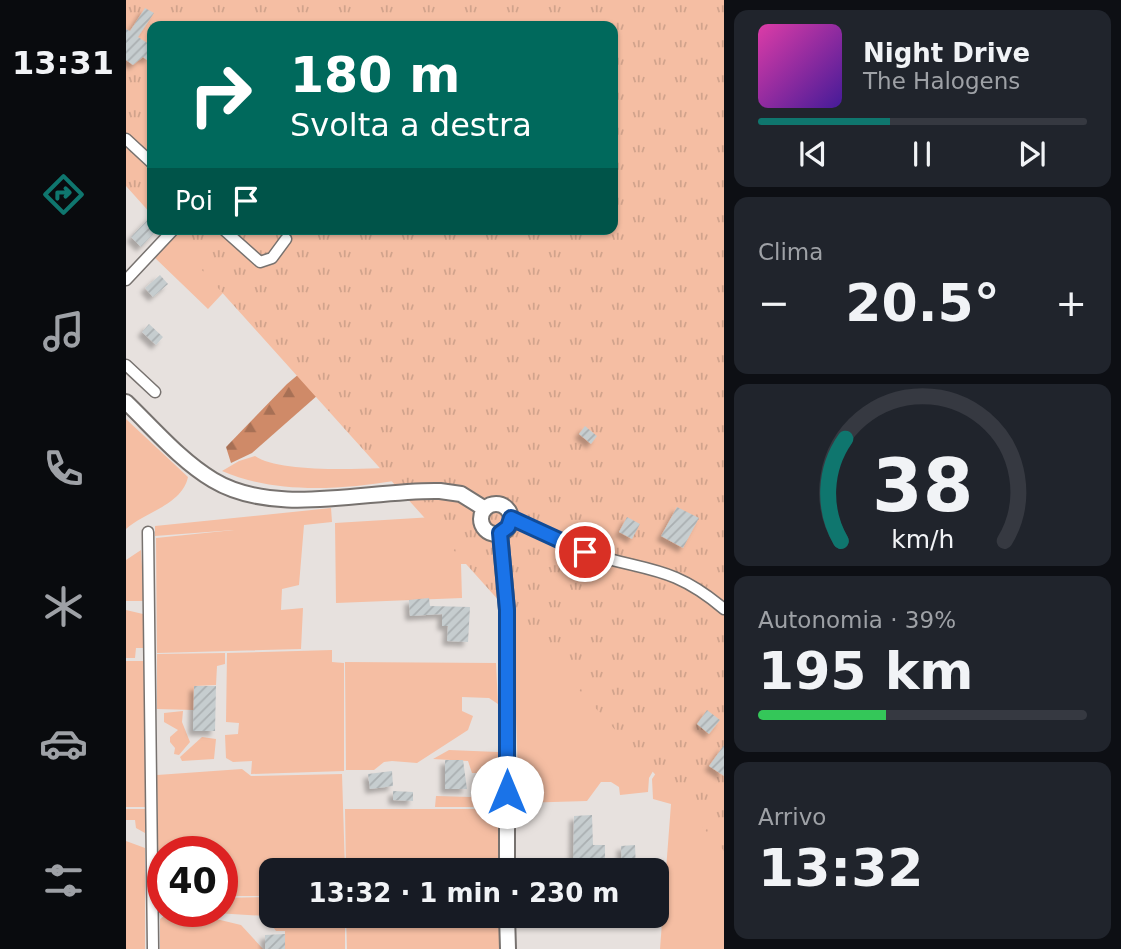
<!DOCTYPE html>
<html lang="it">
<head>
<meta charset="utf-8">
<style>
	body { margin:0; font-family:"DejaVu Sans",sans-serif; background:#20242c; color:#f1f3f6; height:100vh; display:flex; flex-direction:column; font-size:26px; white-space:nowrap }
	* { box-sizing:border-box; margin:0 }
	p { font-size:23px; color:#9ea1a6 }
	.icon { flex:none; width:38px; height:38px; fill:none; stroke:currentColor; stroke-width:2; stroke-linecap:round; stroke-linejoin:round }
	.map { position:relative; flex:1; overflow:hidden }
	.panel { display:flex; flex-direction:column; gap:10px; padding:10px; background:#0d0f14; width:397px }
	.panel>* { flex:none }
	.top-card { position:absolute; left:21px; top:21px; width:471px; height:214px; border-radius:14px; box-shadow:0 2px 5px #0004; background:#00695c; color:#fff; overflow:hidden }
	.speed { position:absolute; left:21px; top:836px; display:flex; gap:14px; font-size:35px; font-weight:700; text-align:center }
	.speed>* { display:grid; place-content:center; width:91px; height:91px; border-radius:50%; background:#171b24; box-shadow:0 2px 5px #0004; line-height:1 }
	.speed .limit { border:10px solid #d22; background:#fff; color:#111 }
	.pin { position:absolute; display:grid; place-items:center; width:60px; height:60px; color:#fff; margin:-30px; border:4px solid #fff; border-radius:50%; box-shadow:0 2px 7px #0007 }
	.me { position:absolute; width:77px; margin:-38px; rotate:0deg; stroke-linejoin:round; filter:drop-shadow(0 0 5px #0008) }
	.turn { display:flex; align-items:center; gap:24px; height:147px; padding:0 28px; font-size:32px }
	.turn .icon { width:91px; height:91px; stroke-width:2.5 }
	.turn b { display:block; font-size:49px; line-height:60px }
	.then { display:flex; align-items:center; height:66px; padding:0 28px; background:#0003; gap:14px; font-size:26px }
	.big { font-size:52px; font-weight:700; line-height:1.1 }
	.panel .widget { flex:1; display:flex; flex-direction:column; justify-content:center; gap:10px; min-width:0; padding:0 24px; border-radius:14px; background:#20242c }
	.panel .dial { align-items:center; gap:0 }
	.dial svg { height:182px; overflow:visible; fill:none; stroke:#363941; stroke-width:7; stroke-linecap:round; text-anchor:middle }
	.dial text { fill:#f1f3f6; stroke:none }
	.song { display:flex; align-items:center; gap:21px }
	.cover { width:84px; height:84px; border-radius:10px; background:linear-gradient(135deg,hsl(320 70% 55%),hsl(260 70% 35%)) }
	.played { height:7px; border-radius:4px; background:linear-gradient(90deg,#0f766e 40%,#363941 40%) }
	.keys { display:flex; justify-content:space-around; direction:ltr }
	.heat { display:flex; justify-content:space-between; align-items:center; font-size:38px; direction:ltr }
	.charge { height:10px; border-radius:5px; background:linear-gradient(90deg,#34c759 39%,#363941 0) }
	.trip { position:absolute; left:133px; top:858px; width:410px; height:70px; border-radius:14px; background:#171b24; box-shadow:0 2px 5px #0004; font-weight:700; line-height:70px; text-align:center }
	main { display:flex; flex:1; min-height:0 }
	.tab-bar { display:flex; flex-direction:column; width:126px; justify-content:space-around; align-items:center; background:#090b0e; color:#9ea1a6 }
	.tab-bar .icon { width:49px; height:49px }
	.tab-bar .selected { color:#0f766e }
	.tab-bar b { font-size:32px; color:#f1f3f6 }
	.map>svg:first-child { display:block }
	.grass { fill:#f5bea3 }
	.forest { fill:url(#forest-firs) }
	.park { fill:url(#park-tufts) }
	.building { fill:url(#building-hatch); filter:url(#shadow) }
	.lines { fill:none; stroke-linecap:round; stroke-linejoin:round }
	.street-casing { stroke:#77726f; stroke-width:13 }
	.secondary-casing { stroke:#77726f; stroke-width:18 }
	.street { stroke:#fff; stroke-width:10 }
	.secondary { stroke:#fff; stroke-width:14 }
	.route-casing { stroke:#114b97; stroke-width:18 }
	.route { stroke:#1a73e8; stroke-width:12 }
</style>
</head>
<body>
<main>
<nav class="tab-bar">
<b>13:31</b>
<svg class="icon selected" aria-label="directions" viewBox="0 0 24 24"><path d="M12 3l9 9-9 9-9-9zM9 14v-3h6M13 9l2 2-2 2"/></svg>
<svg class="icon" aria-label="music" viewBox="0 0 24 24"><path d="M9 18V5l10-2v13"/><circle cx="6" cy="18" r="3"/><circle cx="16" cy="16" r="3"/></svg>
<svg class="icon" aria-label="phone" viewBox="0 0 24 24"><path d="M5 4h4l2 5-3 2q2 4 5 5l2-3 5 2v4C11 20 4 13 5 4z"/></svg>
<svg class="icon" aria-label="climate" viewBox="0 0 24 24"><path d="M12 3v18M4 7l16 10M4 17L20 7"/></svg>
<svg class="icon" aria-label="car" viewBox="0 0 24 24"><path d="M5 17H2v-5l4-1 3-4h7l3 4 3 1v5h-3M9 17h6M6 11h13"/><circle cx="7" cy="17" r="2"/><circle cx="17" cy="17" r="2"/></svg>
<svg class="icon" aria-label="filters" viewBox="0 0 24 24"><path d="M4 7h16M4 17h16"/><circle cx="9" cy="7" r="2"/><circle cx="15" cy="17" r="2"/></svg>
</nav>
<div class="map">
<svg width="598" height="949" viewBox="0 0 598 949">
	<defs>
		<pattern id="forest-firs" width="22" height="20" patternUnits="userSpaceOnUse" patternTransform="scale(1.75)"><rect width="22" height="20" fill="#cf8a68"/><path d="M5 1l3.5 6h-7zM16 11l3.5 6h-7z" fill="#a77055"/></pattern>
		<pattern id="park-tufts" width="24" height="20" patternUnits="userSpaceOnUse" patternTransform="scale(1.75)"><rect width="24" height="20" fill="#f5bea3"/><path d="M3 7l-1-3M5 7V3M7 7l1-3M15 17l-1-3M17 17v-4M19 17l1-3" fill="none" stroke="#d1a38c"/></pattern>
		<pattern id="building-hatch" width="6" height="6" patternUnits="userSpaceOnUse" patternTransform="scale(1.75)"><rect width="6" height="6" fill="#c6cdcf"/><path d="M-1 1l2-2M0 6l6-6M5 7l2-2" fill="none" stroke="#aaafb1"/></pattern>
		<filter id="shadow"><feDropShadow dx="-4.5" dy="4.5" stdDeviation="2" flood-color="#0004"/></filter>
	</defs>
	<rect width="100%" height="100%" fill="#e7e1de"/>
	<path class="grass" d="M54,229L123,265L82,309L27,256Z
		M0,419L62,477C56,505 19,512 0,529Z
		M129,456C162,479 300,465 346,463C272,484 168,503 96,471L113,461Z
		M205,508L206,522L178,525L173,585L156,589L155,610L177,608L175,649L31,653L30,538L108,530L29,536V526Z
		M340,515L372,564H335L336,598L210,603L209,523Z
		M384,537L539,751L523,778L522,792L494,795L493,787L485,782H475L461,801L393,803Z
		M15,550L18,601H0V560Z
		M0,610L17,614V648H10L9,658H0Z
		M206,650V662L218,663V771L125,774L126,761L107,762L100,758L99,735L112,734L113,723L100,722L101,653Z
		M99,653V664L91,666L90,685L68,686V710L31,709V654Z
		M0,661H19V807H0Z
		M219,662L370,663L372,704L363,698L336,697V711L347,716L342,730L291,763L266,761L258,762L248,770H220Z
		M57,711L56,722L64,742L53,755L48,754L49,748L44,742V737L52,730L38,722V713Z
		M76,737L90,739L88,759L56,761L54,757Z
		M323,750L372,752V773H346L342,761L307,759Z
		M543,754L598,800V949H534L545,804L527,799L526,779Z
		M116,769L125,776L216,774L219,870H145V896H96V852H37V897H33L31,775Z
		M346,784H372L371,807H309L310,796L345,797Z
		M0,809H20L19,833L10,828L9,820H0Z
		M219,809H374V870H220Z
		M0,841L19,848V949H0Z
		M145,897V915H219V949H159V931H150L139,916L73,912H96V898Z
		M220,915H374V949H221Z
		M38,916L86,918L115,925L137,949H34V919Z"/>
	<path class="forest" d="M212,341L226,365L126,453L105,463L100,447L161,384Z"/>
	<path class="park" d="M0,0H598V851L39,229H486V26H26V215L0,186Z"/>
	<path class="building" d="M19,8L28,13L12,37L26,46V53L21,60L17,57L7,65L0,60V29L4,31Z
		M26,215V229H32L15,247L5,237Z
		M34,275L42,284L27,297L19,288Z
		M23,324L37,337L30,345L16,332Z
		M459,426L471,436L465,444L453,434Z
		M551,507L573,518L557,548L535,536Z
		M501,517L514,524L506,539L493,532Z
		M303,598L304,606L344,607L342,642L321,641L322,626H316V614L284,616L283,600Z
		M68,686H90L89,731H67Z
		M581,710L594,720L583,734L571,724Z
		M598,745V776L583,766Z
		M319,760H337L341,789H319Z
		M266,771L267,786L244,789L242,774Z
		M267,791L287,792V801L267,800Z
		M466,815L467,845H479V870H447L448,816Z
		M509,845L510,870H496L495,846Z
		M159,934V949H139V935Z"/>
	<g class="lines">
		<defs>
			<path id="street" d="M0,139L26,163
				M97,229L134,262L146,258L160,239
				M0,280L48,229
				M0,365L29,392
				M385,518C409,529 433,543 459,552C519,572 545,564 598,609
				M22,532L27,949"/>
			<path id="secondary" d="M0,402C27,428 55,461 87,480C150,518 244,489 314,491L335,494L359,509
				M355 519a15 15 0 1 1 30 0a15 15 0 1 1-30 0Z
				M374,533L381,610V870
				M381,915L382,949"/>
		</defs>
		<use href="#street" class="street-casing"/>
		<use href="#secondary" class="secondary-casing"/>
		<use href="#street" class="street"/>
		<use href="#secondary" class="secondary"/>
	</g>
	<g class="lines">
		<defs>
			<path id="route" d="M381,792V610L374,533L382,527L385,518L459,552"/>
		</defs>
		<use href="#route" class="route-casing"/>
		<use href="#route" class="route"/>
	</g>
</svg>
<div class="speed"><div class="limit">40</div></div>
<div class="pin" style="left:459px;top:552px;background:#d93025"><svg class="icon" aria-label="arrive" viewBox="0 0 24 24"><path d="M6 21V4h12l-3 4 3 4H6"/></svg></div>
<svg class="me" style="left:381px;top:792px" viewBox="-20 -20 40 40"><circle r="19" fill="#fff"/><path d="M0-13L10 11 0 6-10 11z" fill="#1a73e8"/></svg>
<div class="trip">13:32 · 1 min · 230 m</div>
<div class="top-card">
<div class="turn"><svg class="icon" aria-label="right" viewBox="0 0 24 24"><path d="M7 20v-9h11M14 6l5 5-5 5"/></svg><div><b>180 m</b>Svolta a destra</div></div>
<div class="then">Poi<svg class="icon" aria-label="arrive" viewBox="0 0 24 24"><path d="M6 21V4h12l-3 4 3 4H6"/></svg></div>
</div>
</div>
<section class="panel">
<div class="widget">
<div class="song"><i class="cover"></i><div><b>Night Drive</b><p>The Halogens</p></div></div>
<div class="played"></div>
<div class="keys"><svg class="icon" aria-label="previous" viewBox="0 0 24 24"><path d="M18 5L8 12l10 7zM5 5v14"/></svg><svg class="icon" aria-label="pause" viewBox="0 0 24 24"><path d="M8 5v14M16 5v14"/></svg><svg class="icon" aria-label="next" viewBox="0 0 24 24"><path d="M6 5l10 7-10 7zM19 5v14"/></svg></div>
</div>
<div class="widget"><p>Clima</p>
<div class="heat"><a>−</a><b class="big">20.5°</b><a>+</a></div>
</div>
<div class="widget dial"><svg viewBox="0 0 100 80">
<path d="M14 69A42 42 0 1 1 86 69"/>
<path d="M14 69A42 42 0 0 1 16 24" stroke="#0f766e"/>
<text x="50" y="56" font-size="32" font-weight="700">38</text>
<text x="50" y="72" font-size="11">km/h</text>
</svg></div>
<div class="widget"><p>Autonomia · 39%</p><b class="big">195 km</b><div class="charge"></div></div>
<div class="widget"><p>Arrivo</p><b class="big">13:32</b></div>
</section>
</main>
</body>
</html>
